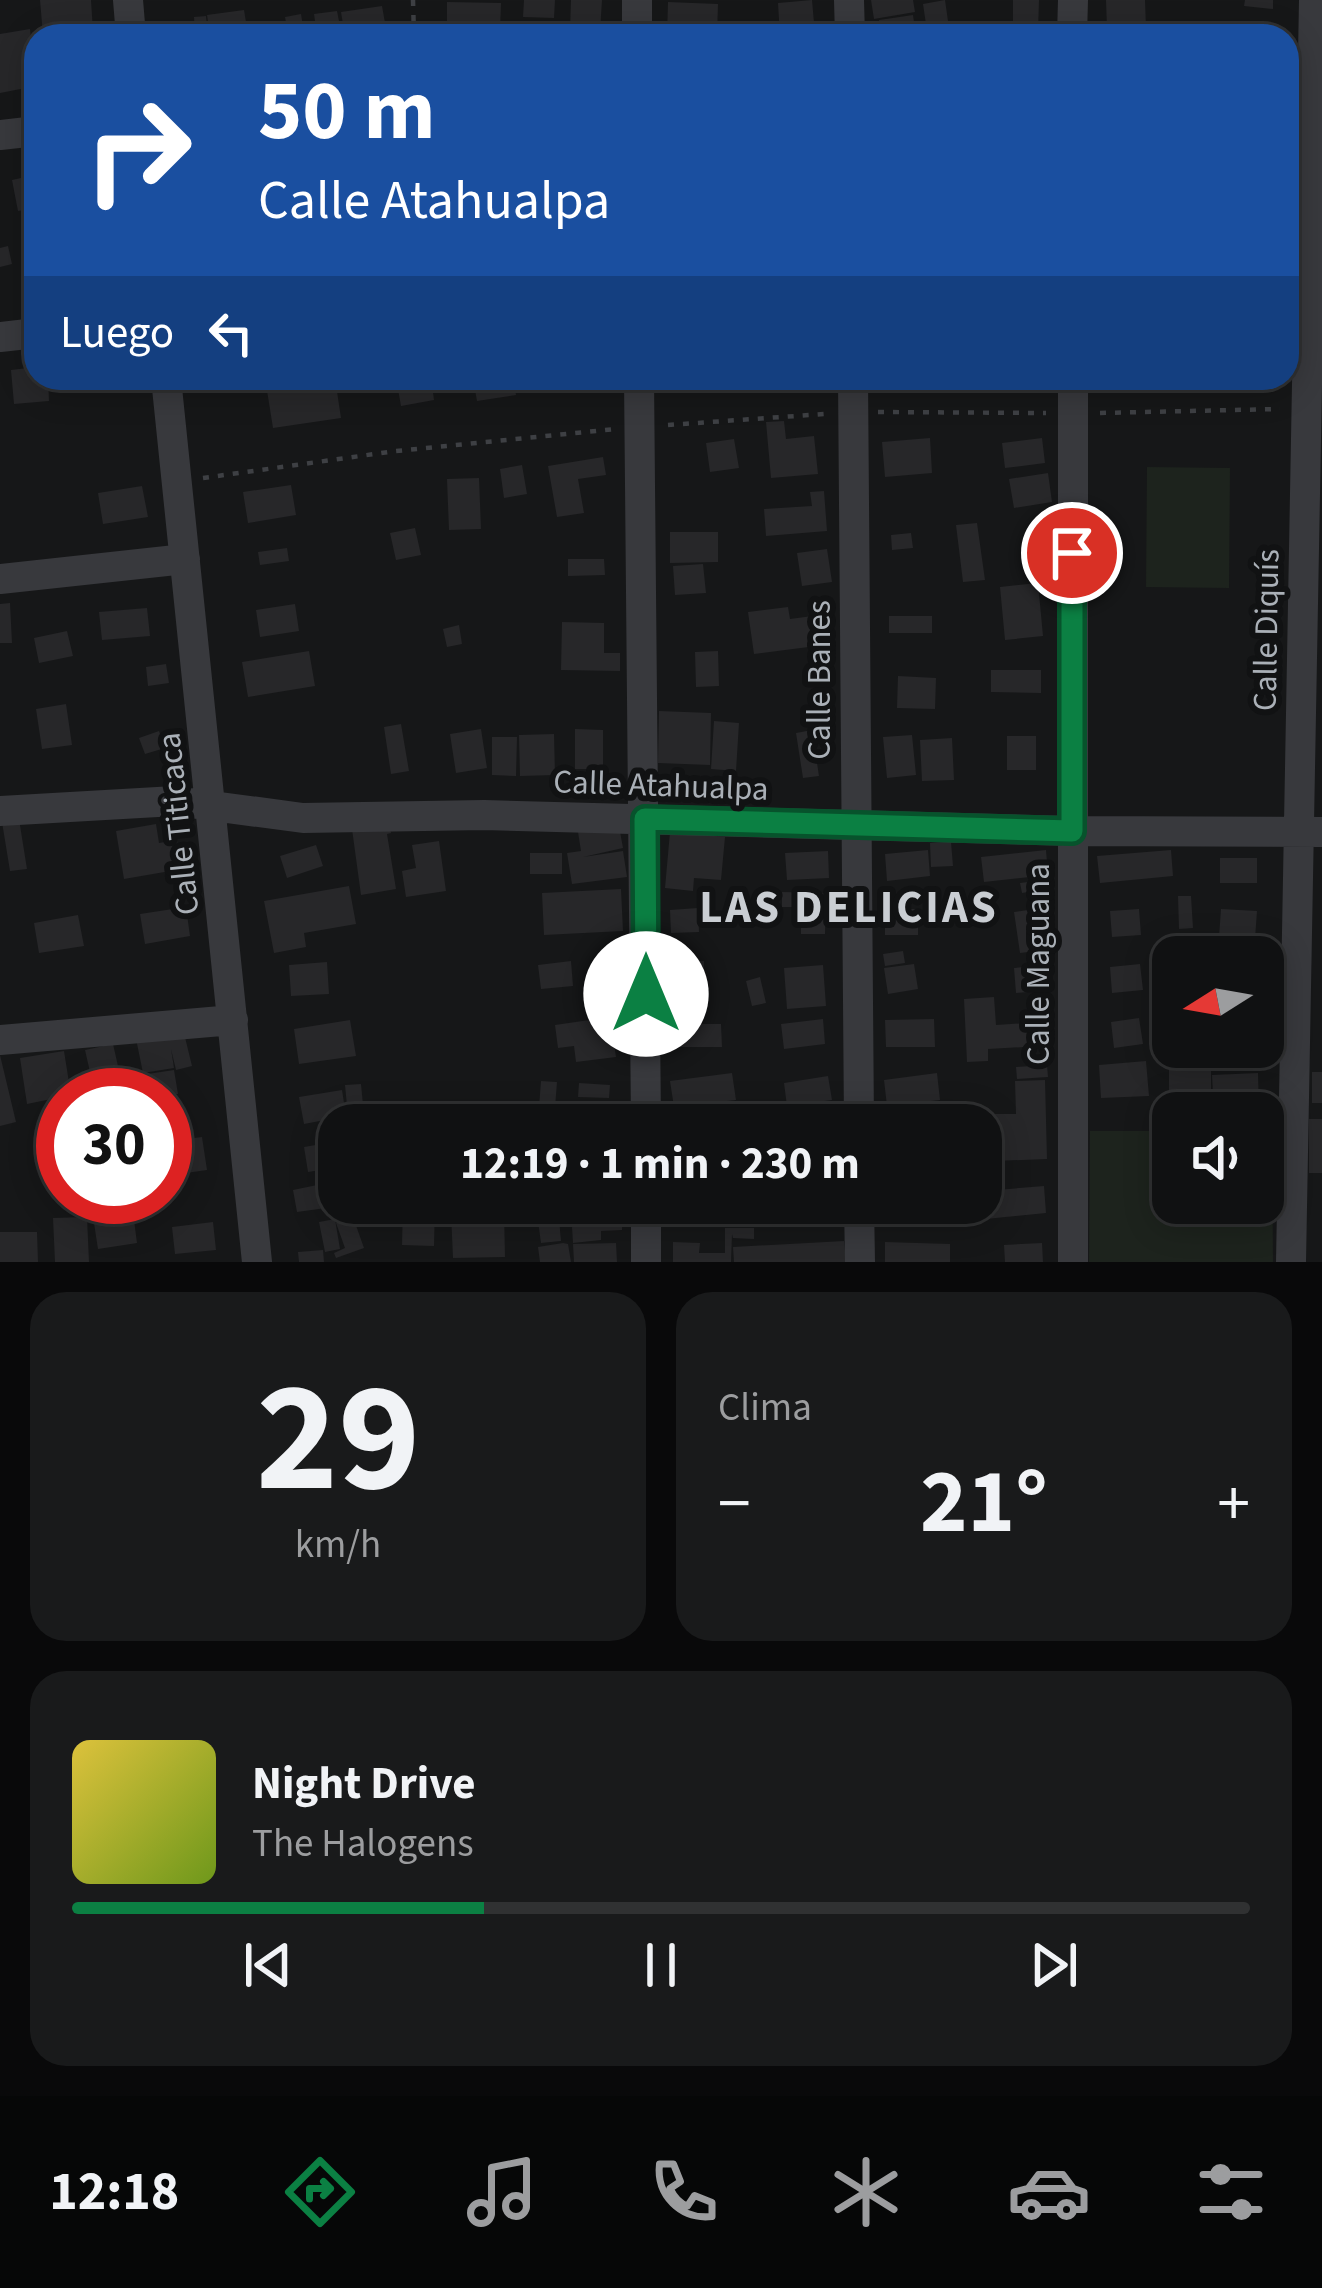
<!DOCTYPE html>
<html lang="es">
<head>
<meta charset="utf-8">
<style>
	body { margin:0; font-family:"Source Sans 3",sans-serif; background:#191a1b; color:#f1f3f6; height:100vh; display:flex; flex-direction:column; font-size:45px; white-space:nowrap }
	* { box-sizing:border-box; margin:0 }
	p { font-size:39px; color:#9c9d9f }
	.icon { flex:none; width:66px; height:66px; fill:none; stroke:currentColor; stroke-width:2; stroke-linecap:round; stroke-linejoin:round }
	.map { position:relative; height:1262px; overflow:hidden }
	.sheet { display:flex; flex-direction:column; gap:30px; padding:30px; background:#09090a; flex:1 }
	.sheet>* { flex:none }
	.top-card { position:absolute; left:24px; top:24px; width:1275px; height:366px; border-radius:36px; box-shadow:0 6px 30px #0003,0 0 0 3px #303132; background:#1a4fa0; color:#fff; overflow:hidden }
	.needle { width:78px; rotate:259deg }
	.controls { position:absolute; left:1152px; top:936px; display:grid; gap:24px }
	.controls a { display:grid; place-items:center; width:132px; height:132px; border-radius:24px; background:#101112; box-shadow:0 6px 30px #0003,0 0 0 3px #303132; font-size:60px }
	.speed { position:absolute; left:36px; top:1068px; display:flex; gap:24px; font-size:60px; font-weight:700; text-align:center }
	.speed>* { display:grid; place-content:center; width:156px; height:156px; border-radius:50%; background:#101112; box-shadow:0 6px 30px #0003,0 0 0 3px #303132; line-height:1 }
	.speed .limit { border:18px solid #d22; background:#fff; color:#111 }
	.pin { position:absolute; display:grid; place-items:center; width:102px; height:102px; color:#fff; margin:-51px; border:6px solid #fff; border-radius:50%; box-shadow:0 3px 12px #0007 }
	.me { position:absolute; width:132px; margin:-66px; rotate:0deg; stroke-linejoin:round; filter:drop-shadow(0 0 9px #0008) }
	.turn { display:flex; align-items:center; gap:42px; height:252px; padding:0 36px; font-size:54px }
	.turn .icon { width:156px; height:156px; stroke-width:2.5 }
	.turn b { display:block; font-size:84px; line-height:102px }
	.then { display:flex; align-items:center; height:114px; padding:0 36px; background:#0003; gap:24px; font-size:45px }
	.big { font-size:90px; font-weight:700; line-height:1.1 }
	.sheet .tile { flex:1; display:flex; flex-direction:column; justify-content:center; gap:18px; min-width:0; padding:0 42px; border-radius:36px; background:#191a1b }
	.sheet .dial { align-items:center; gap:0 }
	.dial b { font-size:156px; line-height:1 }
	.song { display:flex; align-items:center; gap:36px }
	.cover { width:144px; height:144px; border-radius:18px; background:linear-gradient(135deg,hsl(50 70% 55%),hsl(80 70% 35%)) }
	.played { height:12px; border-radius:6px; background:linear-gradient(90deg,#0b8043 35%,#303132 35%) }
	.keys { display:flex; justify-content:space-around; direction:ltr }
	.heat { display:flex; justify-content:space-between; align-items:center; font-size:66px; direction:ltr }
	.sheet .tiles { flex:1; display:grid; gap:30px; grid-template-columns:1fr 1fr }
	.tile:last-child { grid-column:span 2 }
	.trip { position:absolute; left:318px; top:1104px; width:684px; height:120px; border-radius:36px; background:#101112; box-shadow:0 6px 30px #0003,0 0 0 3px #303132; font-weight:700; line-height:120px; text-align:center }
	.tab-bar { display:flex; height:192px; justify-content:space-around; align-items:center; background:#060707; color:#9c9d9f }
	.tab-bar .icon { width:84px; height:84px }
	.tab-bar .selected { color:#0b8043 }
	.tab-bar b { font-size:54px; color:#f1f3f6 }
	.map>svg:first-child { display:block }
	.green { fill:#1d231d }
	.building { fill:#272729 }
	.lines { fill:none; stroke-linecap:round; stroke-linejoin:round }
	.path { stroke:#3e4044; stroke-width:4.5; stroke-dasharray:6 9; stroke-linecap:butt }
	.street { stroke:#38393d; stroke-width:30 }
	.route-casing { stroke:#07532c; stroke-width:30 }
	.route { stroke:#0b8043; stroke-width:21 }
	.labels { text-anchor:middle; stroke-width:12; stroke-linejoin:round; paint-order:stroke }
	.street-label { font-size:33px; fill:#aab0b7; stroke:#111213 }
	.district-label { font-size:45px; font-weight:bold; letter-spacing:3px; fill:#caced3; stroke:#111213 }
</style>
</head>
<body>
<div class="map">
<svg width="1322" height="1262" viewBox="0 0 1322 1262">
	<rect width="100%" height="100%" fill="#161718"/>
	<path class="green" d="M1147,467L1230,468L1229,588L1146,587Z
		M1090,1131H1173V1203H1263V1131H1272L1273,1262H1089Z"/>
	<path class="building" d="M40,0H91L93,31L43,35Z
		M524,0H555L554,18L523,17Z
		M571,0H602L600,32L570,31Z
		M812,0L815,34L780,36L778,3Z
		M871,0H913L915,12L874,19Z
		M945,0L949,28L927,31L923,4Z
		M1013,0H1039L1038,32L1013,31Z
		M1106,0H1145L1146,28L1107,29Z
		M1245,0H1273V9L1244,6Z
		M447,2L501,3L500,31L447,30Z
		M668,2L718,4L717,36H667Z
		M382,6L387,34L345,36L341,12Z
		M244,10L247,28L260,26L261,36H210L207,15Z
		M337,11L342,36H317L314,14Z
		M301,14L304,32L288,34L285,17Z
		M913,15L916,36H881L879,20Z
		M206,16L208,36H195L194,17Z
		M30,29L36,86L0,93V34Z
		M30,176L36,208L18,211L12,180Z
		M8,246L12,264L0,267V248Z
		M36,367V378H48L49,401L14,404L11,370Z
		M80,378H121L122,381L81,385Z
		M265,378H335L341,418L273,428Z
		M396,378H431L434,400L401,406Z
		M473,378H513L516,395L477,401Z
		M784,421L786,439L814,436L818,474L771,478L766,422Z
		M930,438L932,473L885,477L882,442Z
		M1042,438L1045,463L1005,468L1002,443Z
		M734,439L739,468L710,472L706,443Z
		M603,457L606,475L578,479L584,513L557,517L548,466Z
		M522,465L527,494L504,498L500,469Z
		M1048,473L1052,502L1014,508L1009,479Z
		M479,478L481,529L449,530L447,479Z
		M291,485L296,515L248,523L243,492Z
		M142,486L148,517L103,524L98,493Z
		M824,491L827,531L766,536L764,509L812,506L810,492Z
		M977,523L985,580L963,582L956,525Z
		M415,528L421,555L396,560L390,533Z
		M670,532H718V562L670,563Z
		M911,533L913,548L892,550L891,535Z
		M287,548L289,561L260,565L258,552Z
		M827,549L832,582L802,586L797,553Z
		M568,559H604L605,575L568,576Z
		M703,564L706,593L675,595L673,566Z
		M1038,583L1043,636L1005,640L1000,587Z
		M10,603L12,643H0V604Z
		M295,604L299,631L260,637L256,610Z
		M788,607L790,619L820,615L824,645L754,654L748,612Z
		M147,608L150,636L102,640L99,612Z
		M889,616H932V633H889Z
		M562,622L604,623V653H620V671L561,670Z
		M459,625L462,644L447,647L443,629Z
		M67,631L73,656L39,663L34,638Z
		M309,651L315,686L248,697L242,662Z
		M718,651L719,686L696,687L695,652Z
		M166,664L169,683L148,686L146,667Z
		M991,670H1041V693L991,692Z
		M898,676L936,678L935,709L897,708Z
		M66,704L72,745L42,749L36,709Z
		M659,711L711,713L710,765L658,763Z
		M714,721L739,723L736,771L711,769Z
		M401,724L409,771L391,774L384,727Z
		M481,729L487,768L456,773L450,734Z
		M575,729L603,730V769H575Z
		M812,730L819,776L803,778L796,733Z
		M159,731L165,748L145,754L139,738Z
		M554,734L555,775L520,776L519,735Z
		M912,735L916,775L887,778L883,737Z
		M1007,736H1036V770H1007Z
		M492,737H517L516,776L492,775Z
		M952,738L954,780L922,781L920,740Z
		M19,819L27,869L10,871L2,822Z
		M389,823L391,833L387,834L396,889L361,895L352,829Z
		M156,824L159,843L177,840L182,869L124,879L116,831Z
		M619,826L623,848L583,857L623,851L627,877L572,884L567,853L581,851L578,832Z
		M670,832L725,837L721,880L694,878L693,891L665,888Z
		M439,841L446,891L406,897L402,871L416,868L412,845Z
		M951,842L953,866L931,867L930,843Z
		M316,845L323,866L287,878L280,856Z
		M928,850L930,876L887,881L885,854Z
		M1046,850L1048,875L984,882L981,857Z
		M1171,850L1173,876L1100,883L1097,856Z
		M828,851L829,878L787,880L785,853Z
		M530,853H562V874H530Z
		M1220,858H1257V883H1220Z
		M1044,880L1045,889L1022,893L1020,883Z
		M349,886L356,924L304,933L306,947L274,953L264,901Z
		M621,889L623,931L544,935L542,893Z
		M782,892L826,893L825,934H801V907H782Z
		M1178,896H1191L1193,928L1179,929Z
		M186,907L190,936L145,944L140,914Z
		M1048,907L1053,949L1020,953L1014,912Z
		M698,908L699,932L671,933L670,910Z
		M885,909H918V935H885Z
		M1139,909L1141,935L1112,937L1110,911Z
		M1221,909L1257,911L1255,939L1219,937Z
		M78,915L84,946L39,953L34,923Z
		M903,951L905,963L885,966L883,954Z
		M571,961L573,986L541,989L538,965Z
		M704,961V977H665V962Z
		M327,962L329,994L291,996L289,965Z
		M914,964L918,989L888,994L884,968Z
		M1140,964L1143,990L1112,993L1110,967Z
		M823,965L826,1006L787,1009L784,968Z
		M1050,965L1052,990L1016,993L1014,968Z
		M760,977L766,1003L752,1006L746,981Z
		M994,997L996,1025L1042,1022L1043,1046L988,1049V1061L967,1062L964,999Z
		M660,1007H697L698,1024H721L722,1047H660Z
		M610,1017L616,1057L576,1062L574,1046L558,1048L555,1025Z
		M1139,1018L1143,1044L1114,1048L1111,1022Z
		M823,1019L825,1044L784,1049L781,1024Z
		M934,1019L935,1047H886L885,1020Z
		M350,1020L356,1056L299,1064L294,1029Z
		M134,1029H183L192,1066L176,1070L171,1049L174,1068L143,1073Z
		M113,1044L123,1088L95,1094L85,1050Z
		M64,1051L71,1095L27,1104L20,1058Z
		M0,1055L16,1122L0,1126Z
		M1146,1061L1149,1096L1101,1098L1099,1065Z
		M1047,1065L1048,1077L1017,1079L1016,1067Z
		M1169,1068H1211V1113H1169Z
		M174,1070L178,1094L137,1095L134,1076Z
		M1312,1072H1322V1103H1312Z
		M732,1073L736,1100L674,1107L670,1081Z
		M937,1073L940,1100L887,1106L884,1080Z
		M1258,1073L1259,1113H1214L1212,1075Z
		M828,1076L832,1100L787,1106L784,1083Z
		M1045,1080L1047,1159L995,1161L994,1114H1016L1015,1081Z
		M541,1081L557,1082L555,1108L539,1107Z
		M579,1083L610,1085L609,1098L578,1097Z
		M361,1084L364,1115L348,1116L345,1085Z
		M342,1090L346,1116L304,1124L299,1097Z
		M497,1109H517L516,1125H497Z
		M625,1113L626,1125H579L578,1120Z
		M1309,1119H1322V1173H1309Z
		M202,1137L207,1170L165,1176V1142Z
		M339,1141V1167L308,1172L304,1147Z
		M322,1184L326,1208L297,1212L293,1190Z
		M1044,1186L1046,1213L986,1219L984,1191Z
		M90,1197H131L137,1243L98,1249Z
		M403,1203H435L434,1246L402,1245Z
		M558,1203H623L622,1230L601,1231V1240L573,1243L571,1211L558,1210Z
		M671,1203H697L699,1214L673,1217Z
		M775,1203H832V1215H775Z
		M886,1203H918L919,1213L887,1216Z
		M941,1203H958V1221H941Z
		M504,1211L505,1257L453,1258L451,1213Z
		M87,1217L89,1262H55L53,1218Z
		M353,1217L364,1248L336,1258L334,1253L345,1248L336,1223Z
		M335,1219L340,1249L325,1252L319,1222Z
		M559,1219L561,1241L541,1243L538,1221Z
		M213,1222L216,1250L175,1254L172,1227Z
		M725,1228H754V1239L733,1238L732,1234L731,1262H673V1242L700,1243L699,1253H725Z
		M0,1232H37L38,1262H0Z
		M844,1241L846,1262H734L733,1247Z
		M885,1242L950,1244V1262H885Z
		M563,1243L568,1244L571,1262H540L538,1247Z
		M616,1243L617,1262H574L573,1244Z
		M1042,1243L1043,1262H1005L1004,1245Z
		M323,1250L324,1262H299L298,1252Z"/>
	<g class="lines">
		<path class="path" d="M413,0L414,36
			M878,412L1046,413
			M1100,413L1280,409
			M668,425L824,414
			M203,478L396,451L615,429"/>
		<path class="street" d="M128,0L131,36
			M637,0V36
			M849,0L850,36
			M1072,36L1073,0
			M0,135L36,131
			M0,337L36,333
			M166,378L257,1262
			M639,378L646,1125
			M853,378L859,1125
			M1073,378V1262
			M0,579L185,559
			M0,811L175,801L303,818L484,815L1073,831L1322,832
			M0,1040L233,1020
			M646,1203V1262
			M859,1203L860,1262
			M1291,1262L1314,0"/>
	</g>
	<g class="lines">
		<defs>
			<path id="route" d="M646,994L645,819L1072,831V553"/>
		</defs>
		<use href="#route" class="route-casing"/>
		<use href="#route" class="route"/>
	</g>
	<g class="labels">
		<g class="street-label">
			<text transform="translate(1265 630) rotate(-89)" y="12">Calle Diquís</text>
			<text transform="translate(818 680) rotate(-90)" y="12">Calle Banes</text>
			<text transform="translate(661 784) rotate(2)" y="12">Calle Atahualpa</text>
			<text transform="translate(177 824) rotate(-96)" y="12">Calle Titicaca</text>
			<text transform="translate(1037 964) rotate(-90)" y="12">Calle Maguana</text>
		</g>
		<g class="district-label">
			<text x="849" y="922">LAS DELICIAS</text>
		</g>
	</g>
</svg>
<div class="controls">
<a><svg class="needle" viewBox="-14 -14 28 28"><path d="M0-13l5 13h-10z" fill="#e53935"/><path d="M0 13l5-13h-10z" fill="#9c9d9f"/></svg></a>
<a><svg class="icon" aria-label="sound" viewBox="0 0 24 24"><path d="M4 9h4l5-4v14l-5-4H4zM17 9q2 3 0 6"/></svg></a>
</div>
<div class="speed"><div class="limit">30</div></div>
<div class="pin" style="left:1072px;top:553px;background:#d93025"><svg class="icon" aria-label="arrive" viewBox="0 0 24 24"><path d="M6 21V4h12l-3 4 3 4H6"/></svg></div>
<svg class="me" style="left:646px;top:994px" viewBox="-20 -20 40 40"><circle r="19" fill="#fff"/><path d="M0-13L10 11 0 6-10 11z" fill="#0b8043"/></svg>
<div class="trip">12:19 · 1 min · 230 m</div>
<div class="top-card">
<div class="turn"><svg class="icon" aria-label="right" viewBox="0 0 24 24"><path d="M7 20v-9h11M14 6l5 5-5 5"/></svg><div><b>50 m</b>Calle Atahualpa</div></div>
<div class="then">Luego<svg class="icon" aria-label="left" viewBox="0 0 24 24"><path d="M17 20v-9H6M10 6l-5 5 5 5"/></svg></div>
</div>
</div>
<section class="sheet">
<div class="tiles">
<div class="tile dial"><b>29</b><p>km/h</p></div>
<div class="tile"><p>Clima</p>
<div class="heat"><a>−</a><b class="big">21°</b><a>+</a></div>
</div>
<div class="tile">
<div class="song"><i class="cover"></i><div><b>Night Drive</b><p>The Halogens</p></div></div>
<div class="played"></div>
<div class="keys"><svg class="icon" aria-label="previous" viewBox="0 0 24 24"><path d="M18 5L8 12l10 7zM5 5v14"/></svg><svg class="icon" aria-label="pause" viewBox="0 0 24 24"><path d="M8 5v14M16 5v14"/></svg><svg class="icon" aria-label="next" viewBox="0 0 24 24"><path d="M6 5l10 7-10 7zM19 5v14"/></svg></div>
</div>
</div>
</section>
<nav class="tab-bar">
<b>12:18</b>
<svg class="icon selected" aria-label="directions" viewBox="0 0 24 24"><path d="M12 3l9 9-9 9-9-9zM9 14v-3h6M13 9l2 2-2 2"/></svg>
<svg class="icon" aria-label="music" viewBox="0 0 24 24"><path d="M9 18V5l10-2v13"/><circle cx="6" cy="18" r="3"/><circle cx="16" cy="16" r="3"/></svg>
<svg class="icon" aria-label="phone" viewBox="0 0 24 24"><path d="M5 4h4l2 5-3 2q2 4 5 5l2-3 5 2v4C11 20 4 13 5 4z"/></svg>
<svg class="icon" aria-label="climate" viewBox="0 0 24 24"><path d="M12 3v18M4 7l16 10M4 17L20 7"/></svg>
<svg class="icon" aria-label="car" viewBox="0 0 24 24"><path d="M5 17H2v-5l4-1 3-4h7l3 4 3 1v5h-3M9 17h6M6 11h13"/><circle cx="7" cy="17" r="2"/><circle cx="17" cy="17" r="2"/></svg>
<svg class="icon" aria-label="filters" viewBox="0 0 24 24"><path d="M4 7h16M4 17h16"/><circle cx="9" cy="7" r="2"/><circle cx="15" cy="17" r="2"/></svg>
</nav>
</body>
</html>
